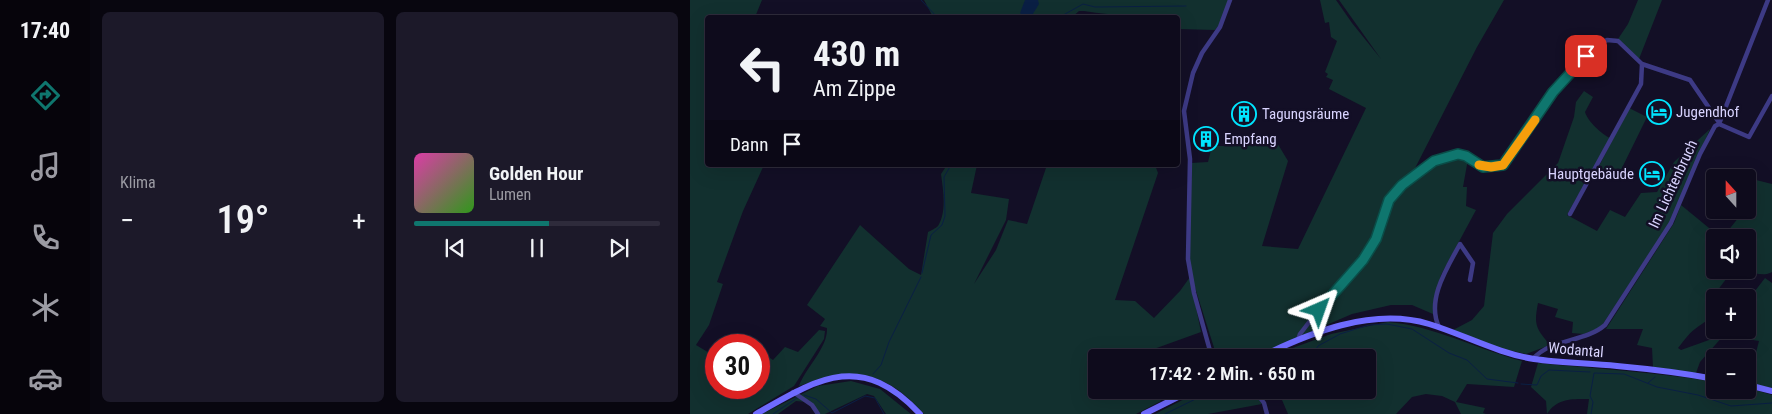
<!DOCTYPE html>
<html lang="de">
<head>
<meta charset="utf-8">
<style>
	body { margin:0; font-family:"Roboto Condensed",sans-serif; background:#1c1929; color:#f1f3f6; height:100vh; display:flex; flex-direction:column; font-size:19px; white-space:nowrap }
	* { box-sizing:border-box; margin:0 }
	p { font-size:16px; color:#9b9ba3 }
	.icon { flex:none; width:28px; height:28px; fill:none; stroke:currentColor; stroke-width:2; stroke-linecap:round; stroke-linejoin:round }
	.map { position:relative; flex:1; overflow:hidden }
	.drawer { display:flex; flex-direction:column; gap:12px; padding:12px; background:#08060f; width:600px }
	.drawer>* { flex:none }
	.guide { position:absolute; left:15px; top:15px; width:475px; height:152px; border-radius:5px; box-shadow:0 5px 20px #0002,0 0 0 1px #2e2b3b; background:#0e0b1c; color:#f1f3f6; overflow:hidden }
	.needle { width:32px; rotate:339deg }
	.buttons { position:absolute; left:1016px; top:169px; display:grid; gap:10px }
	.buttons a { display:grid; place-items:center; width:50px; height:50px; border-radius:5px; background:#0e0b1c; box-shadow:0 5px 20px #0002,0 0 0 1px #2e2b3b; font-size:25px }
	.speed { position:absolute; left:15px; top:334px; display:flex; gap:10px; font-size:25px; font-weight:700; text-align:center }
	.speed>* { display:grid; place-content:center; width:65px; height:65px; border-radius:50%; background:#0e0b1c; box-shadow:0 5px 20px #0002,0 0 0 1px #2e2b3b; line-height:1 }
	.speed .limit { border:8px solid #d22; background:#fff; color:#111 }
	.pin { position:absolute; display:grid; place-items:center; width:42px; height:42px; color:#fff; margin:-21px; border-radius:10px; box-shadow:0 2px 8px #0006 }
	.me { position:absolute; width:55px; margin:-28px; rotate:43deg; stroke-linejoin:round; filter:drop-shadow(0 0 4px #0008) }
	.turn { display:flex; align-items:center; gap:18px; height:105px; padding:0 25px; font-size:22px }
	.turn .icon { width:65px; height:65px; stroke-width:2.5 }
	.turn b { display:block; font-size:35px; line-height:42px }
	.then { display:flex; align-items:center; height:48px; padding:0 25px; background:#0003; gap:10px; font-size:19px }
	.big { font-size:38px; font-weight:600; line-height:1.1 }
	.drawer .card { flex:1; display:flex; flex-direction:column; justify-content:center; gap:8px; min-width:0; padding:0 18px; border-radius:8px; background:#1c1929 }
	.song { display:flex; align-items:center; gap:15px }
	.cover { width:60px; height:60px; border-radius:8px; background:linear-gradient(135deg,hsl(320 70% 55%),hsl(110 70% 35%)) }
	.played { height:5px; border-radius:2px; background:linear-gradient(90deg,#0f766e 55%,#2e2b3b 55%) }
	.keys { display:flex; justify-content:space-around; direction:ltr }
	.heat { display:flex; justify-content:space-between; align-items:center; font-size:28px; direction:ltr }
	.drawer .tiles { flex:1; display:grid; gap:12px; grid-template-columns:repeat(2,1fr) }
	.trip { position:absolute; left:398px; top:349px; width:288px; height:50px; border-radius:5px; background:#0e0b1c; box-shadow:0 5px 20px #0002,0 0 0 1px #2e2b3b; font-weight:600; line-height:50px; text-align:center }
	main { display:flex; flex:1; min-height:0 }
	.menu { display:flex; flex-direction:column; width:90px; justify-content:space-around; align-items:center; background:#06040b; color:#9b9ba3 }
	.menu .icon { width:35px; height:35px }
	.menu .current { color:#0f766e }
	.menu b { font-size:22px; color:#f1f3f6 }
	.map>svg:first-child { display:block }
	.green { fill:#12302f }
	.water { fill:#0a1f44 }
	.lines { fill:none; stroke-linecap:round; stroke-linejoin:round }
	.stream { stroke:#0a1f44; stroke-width:1 }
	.street { stroke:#3d3a85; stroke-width:4.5 }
	.secondary { stroke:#6f6bff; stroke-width:6 }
	.route-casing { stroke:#0a4d48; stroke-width:12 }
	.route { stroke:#0f766e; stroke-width:9 }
	.slow { stroke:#f59e0b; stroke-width:9 }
	.labels { text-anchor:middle; stroke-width:5; stroke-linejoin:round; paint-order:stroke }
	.poi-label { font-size:15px; fill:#d9d4ff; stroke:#130f26; text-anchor:start }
	.street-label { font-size:15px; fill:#d9d4ff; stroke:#130f26 }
</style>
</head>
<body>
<main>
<nav class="menu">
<b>17:40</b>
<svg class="icon current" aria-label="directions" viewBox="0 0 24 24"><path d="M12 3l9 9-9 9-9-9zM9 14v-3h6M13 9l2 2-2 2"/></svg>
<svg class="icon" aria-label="music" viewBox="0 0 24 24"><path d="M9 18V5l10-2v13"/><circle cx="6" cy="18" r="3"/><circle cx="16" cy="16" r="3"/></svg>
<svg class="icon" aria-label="phone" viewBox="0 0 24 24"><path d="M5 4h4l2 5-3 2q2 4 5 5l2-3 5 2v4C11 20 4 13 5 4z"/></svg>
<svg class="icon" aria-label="climate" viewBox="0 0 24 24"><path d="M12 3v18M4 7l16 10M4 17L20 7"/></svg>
<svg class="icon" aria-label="car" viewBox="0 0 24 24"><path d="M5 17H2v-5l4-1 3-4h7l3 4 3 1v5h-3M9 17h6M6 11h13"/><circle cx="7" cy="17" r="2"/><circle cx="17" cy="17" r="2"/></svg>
</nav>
<section class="drawer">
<div class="tiles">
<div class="card"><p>Klima</p>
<div class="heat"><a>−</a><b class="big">19°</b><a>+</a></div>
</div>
<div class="card">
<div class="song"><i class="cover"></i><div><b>Golden Hour</b><p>Lumen</p></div></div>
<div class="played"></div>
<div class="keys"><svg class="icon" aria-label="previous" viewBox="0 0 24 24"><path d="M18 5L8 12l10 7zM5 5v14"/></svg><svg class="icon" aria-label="pause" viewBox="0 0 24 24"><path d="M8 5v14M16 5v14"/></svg><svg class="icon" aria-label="next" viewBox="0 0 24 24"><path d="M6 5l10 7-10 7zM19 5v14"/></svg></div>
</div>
</div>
</section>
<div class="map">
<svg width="1082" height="414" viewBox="0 0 1082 414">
	<rect width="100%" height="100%" fill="#130f26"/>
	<path class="green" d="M0,0H72L65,17L18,18V165H74L53,211L27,282L33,284L19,325L6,345L26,357V388H69V354L73,353L83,360L95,347L108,352L129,330L135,331L134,339L104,386L58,414H0Z
		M234,0H539L531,23L525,30L488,29V18C457,17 425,16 394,11H389L381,18L243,17Z
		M630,0H646L662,23L691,59L649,0H814L787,47L719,180C738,167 755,153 778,159L773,187H777L776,206L786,210L751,275L743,314L722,305H701L662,314L562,357H527L501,275L499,259L501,163L518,162L522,146H549L552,136L586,141L598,161L572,246L608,249L676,108L639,89L643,80L636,77L638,74L635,72L647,41L641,37L639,22L635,23Z
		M948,0H972L949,59L928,39L938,24Z
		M894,91L903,97L895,112C898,122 912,134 920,138L877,215L907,231L920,210L935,217L951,193L967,192L984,162L1020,129L980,222L911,327L894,334L882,333L883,322L865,317L868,309L848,303C844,324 845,328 860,345L836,354L810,348L763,330L782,320L794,306L803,233L817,214L868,163L884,117L886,102Z
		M939,108L957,117L928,176L908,168Z
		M257,165H287L281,193L319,199L316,220L284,284L306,250L318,220L337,224L357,165H465L468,173L425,300L445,301L464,318L490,291L500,277L511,332L450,354L451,357L406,358V390H466L471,401L446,414H234C195,370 163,366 109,386C116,367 138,348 137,328L130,326L135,319L117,305L170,225L219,269L231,275L238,232C240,231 246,228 248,226C257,212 253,189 251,174Z
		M1058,178L1082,184V272C1074,277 1064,273 1056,270L1058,238L1033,237L1049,217L1058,210Z
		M991,205L1030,237L1025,238V270H1043L1027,291L1033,297L1025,298C1025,318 1020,318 1005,329C998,334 993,342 988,348L991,350L1033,335V330H1058V300L1075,278L1082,283V388L1058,383L1069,341L1034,335L1010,362L1006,373L963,367L962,348L947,345L953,329H916L984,223Z
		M698,322C744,326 787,349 832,361L824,387L777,384L766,402L795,408L793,413L796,414H771L765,402L752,396L736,394L722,397L706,414H598L589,393L573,399L566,390H676V358L578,357L641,334Z
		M848,363C907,369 966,372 1025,382V390L1058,388L1082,395V414H897L899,399C882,399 867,398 857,414L856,401L841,387Z
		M161,381L190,389L221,414H196L184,396L177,394L135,414H129L116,402L106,401L88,414H72L128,386Z
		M512,390H562L572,404L518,414H465Z"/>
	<path class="water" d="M335,0H348L349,4L341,17H334L330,13Z"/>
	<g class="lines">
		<path class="stream" d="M231,0L248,18
			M368,18L393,4L405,7L496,6
			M232,273L241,235L252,225L255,216L254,177L261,165
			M620,358L628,346L650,334L679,325L697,324L722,329L759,353L777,360L797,379L828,383
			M183,374L191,365L199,342L231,277
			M958,383L965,377
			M831,384L847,385L851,376L859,370L900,372
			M114,395L126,399L142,413L175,396L185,398L194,414
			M83,414L107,398
			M475,414L524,390
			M901,414L903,402L900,396L904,373L934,374L967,387L1008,395L1041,406L1082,403"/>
		<path class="street" d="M1029,124L1078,0
			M1029,124L1059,137L1082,96
			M880,214L951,84L952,64
			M749,327C736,300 757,268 770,244L783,263L780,280
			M608,340L610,334L620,321L655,284L673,260L686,239L699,201L712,185L744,161L768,154L776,156L793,167L813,165C839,128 877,61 917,40L928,41L952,64L1000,80L1028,121
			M506,358L520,352
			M522,358L504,293L498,259L500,159L494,111L503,73L512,53L530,27L540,0
			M843,359C861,338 894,343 915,325L981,223L1010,154L1025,126L1029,124
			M564,390L574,403L577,414
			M103,392L122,405L128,414"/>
		<path class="secondary" d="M568,358C619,333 682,307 739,324C775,335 807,353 844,359C871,363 899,363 927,366C960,369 993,373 1025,379
			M1058,385L1082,391
			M66,414C129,378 171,351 230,414
			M454,414L502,390"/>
	</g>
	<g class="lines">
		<defs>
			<path id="route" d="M629,310L673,260L686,239L699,200L712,185L744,161L768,154L776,156L793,167L813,165L863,92L896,56"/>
		</defs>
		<use href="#route" class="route-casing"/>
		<use href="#route" class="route"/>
		<path class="slow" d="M789,165L801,167L813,165L845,120"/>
	</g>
	<defs>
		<symbol id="hotel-ring" viewBox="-11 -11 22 22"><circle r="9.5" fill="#130f26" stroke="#00e5ff" stroke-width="1.5"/><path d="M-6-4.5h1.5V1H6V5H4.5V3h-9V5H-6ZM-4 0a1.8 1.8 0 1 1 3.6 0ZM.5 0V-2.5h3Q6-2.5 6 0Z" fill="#00e5ff"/></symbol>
		<symbol id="building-ring" viewBox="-11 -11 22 22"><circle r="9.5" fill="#130f26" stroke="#00e5ff" stroke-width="1.5"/><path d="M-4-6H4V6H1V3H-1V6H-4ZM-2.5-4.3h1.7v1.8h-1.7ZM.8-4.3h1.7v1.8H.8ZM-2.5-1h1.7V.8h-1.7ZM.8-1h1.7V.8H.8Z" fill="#00e5ff"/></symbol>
	</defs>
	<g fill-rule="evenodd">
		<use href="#hotel-ring" x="955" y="98" width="28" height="28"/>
		<use href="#building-ring" x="540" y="100" width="28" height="28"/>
		<use href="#building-ring" x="502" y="125" width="28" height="28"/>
		<use href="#hotel-ring" x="948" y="160" width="28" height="28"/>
	</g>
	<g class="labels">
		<g class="poi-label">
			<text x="986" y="117">Jugendhof</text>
			<text x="572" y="119">Tagungsräume</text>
			<text x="534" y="144">Empfang</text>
			<text x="944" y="179" text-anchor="end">Hauptgebäude</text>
		</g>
		<g class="street-label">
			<text transform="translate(983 184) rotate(-65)" y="5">Im Lichtenbruch</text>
			<text transform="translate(886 350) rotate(5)" y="5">Wodantal</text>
		</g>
	</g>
</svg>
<div class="buttons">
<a><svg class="needle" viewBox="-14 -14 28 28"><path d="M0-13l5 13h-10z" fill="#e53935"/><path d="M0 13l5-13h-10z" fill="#9b9ba3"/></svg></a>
<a><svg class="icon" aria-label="sound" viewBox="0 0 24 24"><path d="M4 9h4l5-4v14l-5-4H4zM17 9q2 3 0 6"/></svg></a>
<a>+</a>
<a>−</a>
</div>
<div class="speed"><div class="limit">30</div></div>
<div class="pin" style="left:896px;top:56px;background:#d93025"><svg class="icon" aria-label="arrive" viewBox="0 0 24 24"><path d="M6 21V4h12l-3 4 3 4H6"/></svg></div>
<svg class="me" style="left:629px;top:310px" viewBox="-20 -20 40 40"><path d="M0-17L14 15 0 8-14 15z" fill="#0f766e" stroke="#fff" stroke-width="4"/></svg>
<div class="trip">17:42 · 2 Min. · 650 m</div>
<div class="guide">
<div class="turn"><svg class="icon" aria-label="left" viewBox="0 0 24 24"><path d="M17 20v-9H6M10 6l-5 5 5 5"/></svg><div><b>430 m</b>Am Zippe</div></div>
<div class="then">Dann<svg class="icon" aria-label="arrive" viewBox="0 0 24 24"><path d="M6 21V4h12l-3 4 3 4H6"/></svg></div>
</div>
</div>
</main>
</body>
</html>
